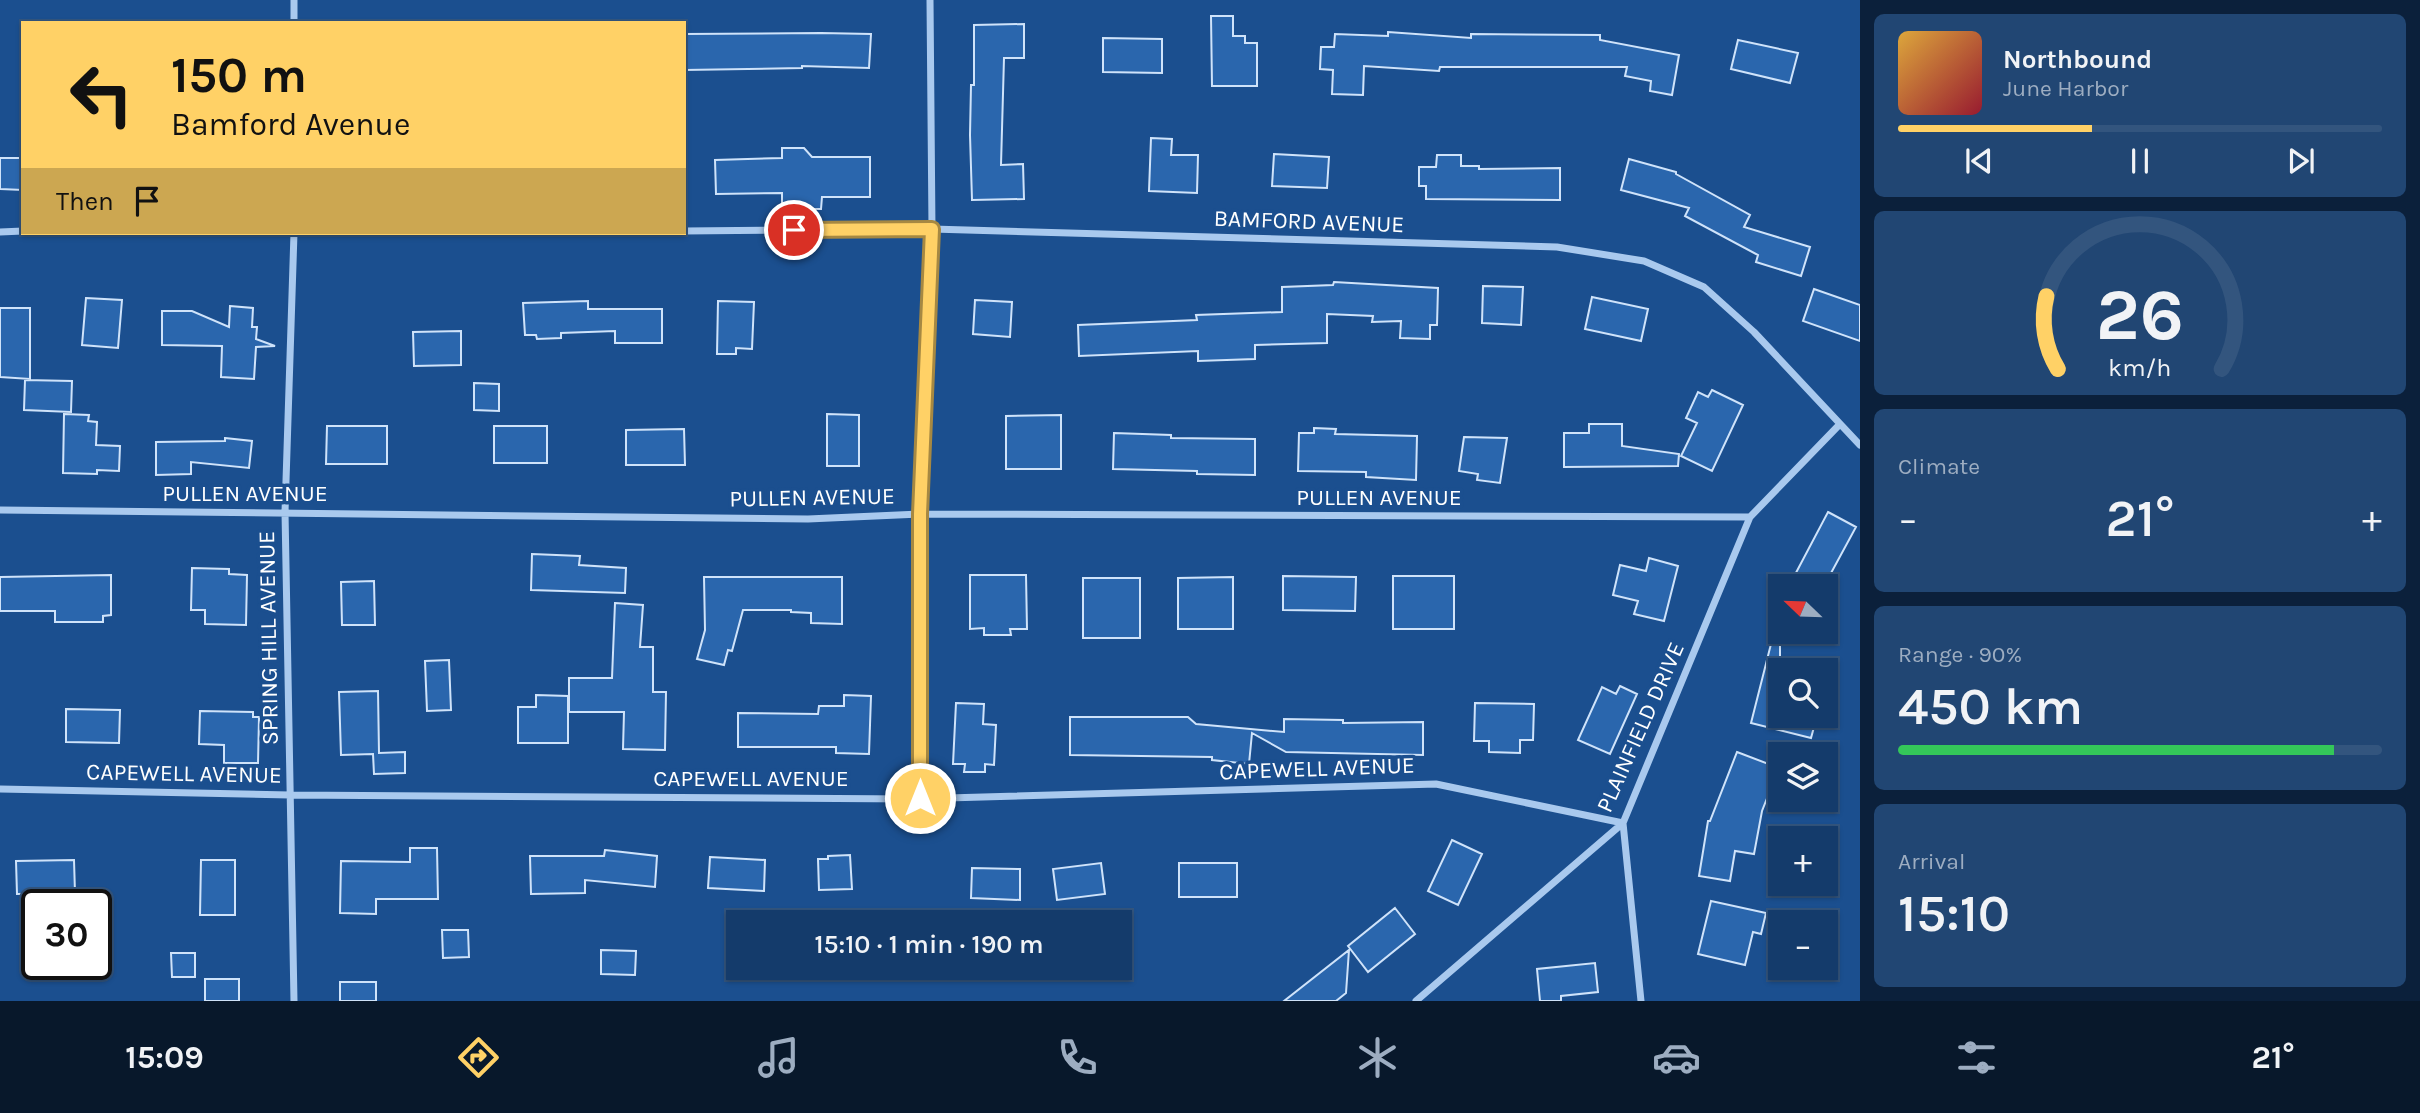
<!DOCTYPE html>
<html lang="en">
<head>
<meta charset="utf-8">
<style>
	body { margin:0; font-family:Karla,sans-serif; background:#214673; color:#f1f3f6; height:100vh; display:flex; flex-direction:column; font-size:26px; white-space:nowrap }
	* { box-sizing:border-box; margin:0 }
	p { font-size:23px; color:#9dadc1 }
	.icon { flex:none; width:38px; height:38px; fill:none; stroke:currentColor; stroke-width:2; stroke-linecap:round; stroke-linejoin:round }
	.map { position:relative; flex:1; overflow:hidden }
	.details { display:flex; flex-direction:column; gap:14px; padding:14px; background:#0b203b; width:560px }
	.details>* { flex:none }
	.top-card { position:absolute; left:21px; top:21px; width:665px; height:214px; border-radius:0px; box-shadow:0 2px 5px #0004,0 0 0 2px #33557e; background:#ffd166; color:#111; overflow:hidden }
	.needle { width:46px; rotate:293deg }
	.buttons { position:absolute; left:1768px; top:574px; display:grid; gap:14px }
	.buttons a { display:grid; place-items:center; width:70px; height:70px; border-radius:0px; background:#143b6b; box-shadow:0 2px 5px #0004,0 0 0 2px #33557e; font-size:35px }
	.speed { position:absolute; left:21px; top:889px; display:flex; gap:14px; font-size:35px; font-weight:700; text-align:center }
	.speed>* { display:grid; place-content:center; width:91px; height:91px; border-radius:50%; background:#143b6b; box-shadow:0 2px 5px #0004,0 0 0 2px #33557e; line-height:1 }
	.speed .limit { border:4px solid #111; border-radius:10px; background:#fff; color:#111 }
	.pin { position:absolute; display:grid; place-items:center; width:60px; height:60px; color:#fff; margin:-30px; border:4px solid #fff; border-radius:50%; box-shadow:0 2px 7px #0007 }
	.me { position:absolute; width:77px; margin:-38px; rotate:0deg; stroke-linejoin:round; filter:drop-shadow(0 0 5px #0008) }
	.turn { display:flex; align-items:center; gap:24px; height:147px; padding:0 35px; font-size:32px }
	.turn .icon { width:91px; height:91px; stroke-width:2.5 }
	.turn b { display:block; font-size:49px; line-height:60px }
	.then { display:flex; align-items:center; height:66px; padding:0 35px; background:#0003; gap:14px; font-size:26px }
	.big { font-size:52px; font-weight:600; line-height:1.1 }
	.details .tile { flex:1; display:flex; flex-direction:column; justify-content:center; gap:10px; min-width:0; padding:0 24px; border-radius:10px; background:#214673 }
	.details .dial { align-items:center; gap:0 }
	.dial svg { height:182px; overflow:visible; fill:none; stroke:#33557e; stroke-width:7; stroke-linecap:round; text-anchor:middle }
	.dial text { fill:#f1f3f6; stroke:none }
	.song { display:flex; align-items:center; gap:21px }
	.cover { width:84px; height:84px; border-radius:10px; background:linear-gradient(135deg,hsl(40 70% 55%),hsl(350 70% 35%)) }
	.played { height:7px; border-radius:4px; background:linear-gradient(90deg,#ffd166 40%,#33557e 40%) }
	.keys { display:flex; justify-content:space-around; direction:ltr }
	.heat { display:flex; justify-content:space-between; align-items:center; font-size:38px; direction:ltr }
	.charge { height:10px; border-radius:5px; background:linear-gradient(90deg,#34c759 90%,#33557e 0) }
	.trip { position:absolute; left:726px; top:910px; width:406px; height:70px; border-radius:0px; background:#143b6b; box-shadow:0 2px 5px #0004,0 0 0 2px #33557e; font-weight:600; line-height:70px; text-align:center }
	.menu { display:flex; height:112px; justify-content:space-around; align-items:center; background:#08182b; color:#9dadc1 }
	.menu .icon { width:49px; height:49px }
	.menu .on { color:#ffd166 }
	.menu b { font-size:32px; color:#f1f3f6 }
	main { display:flex; flex:1; min-height:0 }
	.map>svg:first-child { display:block }
	.building { fill:#2a66ad; stroke:#cfe3fa; stroke-width:2 }
	.lines { fill:none; stroke-linecap:round; stroke-linejoin:round }
	.minor { stroke:#a9c9ee; stroke-width:7 }
	.route-casing { stroke:#a68842; stroke-width:18 }
	.route { stroke:#ffd166; stroke-width:12 }
	.labels { text-anchor:middle; stroke-width:7; stroke-linejoin:round; paint-order:stroke }
	.street-label { font-size:23px; fill:#fff; stroke:#1b4f8f }
</style>
</head>
<body>
<main>
<div class="map">
<svg width="1860" height="1001" viewBox="0 0 1860 1001">
	<rect width="100%" height="100%" fill="#1b4f8f"/>
	<path class="building" d="M1211,16H1233V36H1245V43H1257V86H1212Z
		M1024,24V58H1004L1001,165L1023,164L1024,199L972,200L970,135L971,85H974V25Z
		M1388,32L1471,38V34L1600,35V40L1679,55L1672,95L1650,91L1651,81L1625,76L1627,67H1440L1439,71L1364,66L1363,95L1332,94L1333,70L1320,69L1321,47H1334L1335,34L1388,36Z
		M821,33L871,34L869,68L802,66V68L684,70V34Z
		M1103,38L1162,39V73L1103,72Z
		M1738,40L1798,53L1790,83L1731,69Z
		M1151,138L1172,139L1171,155H1198L1197,193L1149,191Z
		M782,148H804L812,157H870V197H822L821,209H782V193L716,194L715,160L782,158Z
		M1274,154L1329,157L1327,188L1272,186Z
		M1437,155H1461V166H1479V169L1560,168V200L1426,199V186H1419V167H1436Z
		M0,158H23V190L0,189Z
		M1629,159L1676,172V174L1750,215L1744,227L1810,247L1801,276L1756,262L1758,255L1685,216L1689,208L1621,190Z
		M1334,282L1438,288L1437,325H1430V339L1400,338L1401,321L1372,322L1373,316L1327,314V343L1255,345V359L1198,361V351L1079,356L1078,325L1197,320L1196,315L1282,312V287L1333,285Z
		M1483,286L1523,287L1521,325L1482,323Z
		M1814,289L1860,305V341L1803,321Z
		M1592,297L1648,309L1641,341L1585,329Z
		M86,298L122,300L118,348L82,345Z
		M975,300L1012,302L1010,337L973,334Z
		M588,301V309H662V343H615V331L561,333V338L537,339L536,335H525L523,303Z
		M718,301L754,302L752,349L736,348V354H717Z
		M230,306L253,308L252,327H257L256,339L275,346L256,347L254,379L221,377L222,346L162,345V311H192L229,327Z
		M0,308H30V379L0,377Z
		M461,331V365L414,366L413,332Z
		M25,380L72,381L71,412L24,410Z
		M474,383L499,384V411L474,410Z
		M1712,390L1743,405L1712,471L1681,456L1697,423L1686,418L1698,392L1708,397Z
		M64,414L89,415L88,421L97,422L96,445L120,446L119,471L97,470V474L63,473Z
		M827,414L859,415V466H827Z
		M1061,415V469H1006V416Z
		M1589,424H1622V446L1679,454L1678,466L1564,467V433H1589Z
		M327,426H387V464H326Z
		M494,426H547V463H494Z
		M1314,428L1336,429L1335,434L1417,436L1416,480L1366,477V472L1298,471L1299,433H1314Z
		M684,429L685,465H626V430Z
		M1114,433L1171,435V438L1255,439V475L1197,474V471L1113,469Z
		M1464,437L1507,438L1500,483L1477,480L1478,474L1459,471Z
		M225,438L252,441L249,468L191,462V474L156,475V442L225,441Z
		M1828,512L1856,527L1824,586H1789Z
		M532,554L580,556L579,565L626,568L625,593L531,590Z
		M1649,558L1678,566L1664,621L1634,614L1638,601L1613,595L1620,565L1646,571Z
		M192,568L229,569V574L247,575L246,625L205,624V610H191Z
		M111,575V615L103,616V622H55V611H0V577Z
		M970,575H1026L1027,629H1010L1011,635H984V628L970,629Z
		M1283,576L1356,577L1355,611L1283,610Z
		M1393,576H1454V629H1393Z
		M704,577H842V624L811,623V613L791,612V610H743L732,651L728,650L724,665L697,659L705,630Z
		M1233,577V629H1178V578Z
		M1083,578H1140V638H1083Z
		M374,581L375,625H342L341,582Z
		M615,603L643,605L640,647H653V692H666L665,750L623,749L624,712H569V678H612Z
		M1772,640L1780,641V716H1817L1811,738L1751,723Z
		M449,660L451,710L427,711L425,661Z
		M1620,686L1637,694L1610,754L1578,740L1602,687L1616,694Z
		M378,691L379,753L405,752V773L374,774L373,754L341,755L339,692Z
		M536,695L568,696V743H518V707H536Z
		M844,695L871,696L869,754L836,753V747H738V713L818,714L819,706H844Z
		M956,703L984,704L983,724L996,725L994,765L985,764V772H964L965,764H953Z
		M1475,703L1534,704L1533,740H1520V753L1489,752V741H1474Z
		M66,709L120,710L119,743L66,742Z
		M200,711L253,712V717H259L258,763H224V745L199,744Z
		M1070,717H1188L1196,724L1284,732V719L1343,720V723L1423,722V755L1286,752L1252,733L1249,764L1212,760V757L1070,755Z
		M1737,752L1779,768L1762,811L1754,854L1735,851L1730,881L1699,876L1708,821H1710Z
		M1452,840L1482,854L1458,905L1428,891Z
		M410,848H437L438,899H376V914L340,913L341,861L410,862Z
		M605,850L657,856L655,887L585,880V893L531,894L530,856H604Z
		M850,855L852,889L819,890L818,859H828V856Z
		M710,857L765,860L764,891L708,888Z
		M74,860L75,893L17,894L16,861Z
		M201,860H235V915H200Z
		M1101,863L1105,894L1057,900L1053,869Z
		M1179,863H1237V897H1179Z
		M972,868L1020,869V900L971,898Z
		M1711,901L1766,913L1761,934L1753,932L1745,965L1698,954Z
		M1395,908L1415,934L1368,972L1348,946Z
		M442,930H468L469,957L443,958Z
		M601,950L636,951L635,975L601,974Z
		M1349,950L1346,993L1336,1001H1284Z
		M171,953H195V977H172Z
		M1595,963L1598,992L1561,996V1001H1540L1537,969Z
		M205,979H239V1001H205Z
		M340,982H376V1001H340Z"/>
	<g class="lines">
		<path class="minor" d="M294,0V23
			M684,231L932,229L1557,247L1644,261L1704,287L1754,332L1860,445
			M0,232L23,231
			M294,233L285,512L294,1001
			M0,510L808,519L920,514L1750,517
			M0,789L290,795L912,799L1436,784L1623,823L1641,1001
			M920,798V514L932,229L930,0
			M1416,1001L1623,823L1750,517L1840,424"/>
	</g>
	<g class="lines">
		<defs>
			<path id="route" d="M794,230L932,229L920,514V798"/>
		</defs>
		<use href="#route" class="route-casing"/>
		<use href="#route" class="route"/>
	</g>
	<g class="labels">
		<g class="street-label">
			<text transform="translate(1309 221) rotate(2)" y="8">BAMFORD AVENUE</text>
			<text x="245" y="501">PULLEN AVENUE</text>
			<text transform="translate(812 497) rotate(-1)" y="8">PULLEN AVENUE</text>
			<text x="1379" y="505">PULLEN AVENUE</text>
			<text transform="translate(268 638) rotate(-91)" y="8">SPRING HILL AVENUE</text>
			<text transform="translate(1640 727) rotate(-66)" y="8">PLAINFIELD DRIVE</text>
			<text transform="translate(1317 768) rotate(-2)" y="8">CAPEWELL AVENUE</text>
			<text transform="translate(184 773) rotate(1)" y="8">CAPEWELL AVENUE</text>
			<text x="751" y="786">CAPEWELL AVENUE</text>
		</g>
	</g>
</svg>
<div class="buttons">
<a><svg class="needle" viewBox="-14 -14 28 28"><path d="M0-13l5 13h-10z" fill="#e53935"/><path d="M0 13l5-13h-10z" fill="#9dadc1"/></svg></a>
<a><svg class="icon" aria-label="search" viewBox="0 0 24 24"><circle cx="10" cy="10" r="6"/><path d="M15 15l6 6"/></svg></a>
<a><svg class="icon" aria-label="layers" viewBox="0 0 24 24"><path d="M12 4l9 5-9 5-9-5zM3 14l9 5 9-5"/></svg></a>
<a>+</a>
<a>−</a>
</div>
<div class="speed"><div class="limit">30</div></div>
<div class="pin" style="left:794px;top:230px;background:#d93025"><svg class="icon" aria-label="arrive" viewBox="0 0 24 24"><path d="M6 21V4h12l-3 4 3 4H6"/></svg></div>
<svg class="me" style="left:920px;top:798px" viewBox="-20 -20 40 40"><circle r="17" fill="#ffd166" stroke="#fff" stroke-width="3"/><path d="M0-11L8 9 0 5-8 9z" fill="#fff"/></svg>
<div class="trip">15:10 · 1 min · 190 m</div>
<div class="top-card">
<div class="turn"><svg class="icon" aria-label="left" viewBox="0 0 24 24"><path d="M17 20v-9H6M10 6l-5 5 5 5"/></svg><div><b>150 m</b>Bamford Avenue</div></div>
<div class="then">Then<svg class="icon" aria-label="arrive" viewBox="0 0 24 24"><path d="M6 21V4h12l-3 4 3 4H6"/></svg></div>
</div>
</div>
<section class="details">
<div class="tile">
<div class="song"><i class="cover"></i><div><b>Northbound</b><p>June Harbor</p></div></div>
<div class="played"></div>
<div class="keys"><svg class="icon" aria-label="previous" viewBox="0 0 24 24"><path d="M18 5L8 12l10 7zM5 5v14"/></svg><svg class="icon" aria-label="pause" viewBox="0 0 24 24"><path d="M8 5v14M16 5v14"/></svg><svg class="icon" aria-label="next" viewBox="0 0 24 24"><path d="M6 5l10 7-10 7zM19 5v14"/></svg></div>
</div>
<div class="tile dial"><svg viewBox="0 0 100 80">
<path d="M14 69A42 42 0 1 1 86 69"/>
<path d="M14 69A42 42 0 0 1 9 37" stroke="#ffd166"/>
<text x="50" y="56" font-size="32" font-weight="700">26</text>
<text x="50" y="72" font-size="11">km/h</text>
</svg></div>
<div class="tile"><p>Climate</p>
<div class="heat"><a>−</a><b class="big">21°</b><a>+</a></div>
</div>
<div class="tile"><p>Range · 90%</p><b class="big">450 km</b><div class="charge"></div></div>
<div class="tile"><p>Arrival</p><b class="big">15:10</b></div>
</section>
</main>
<nav class="menu">
<b>15:09</b>
<svg class="icon on" aria-label="directions" viewBox="0 0 24 24"><path d="M12 3l9 9-9 9-9-9zM9 14v-3h6M13 9l2 2-2 2"/></svg>
<svg class="icon" aria-label="music" viewBox="0 0 24 24"><path d="M9 18V5l10-2v13"/><circle cx="6" cy="18" r="3"/><circle cx="16" cy="16" r="3"/></svg>
<svg class="icon" aria-label="phone" viewBox="0 0 24 24"><path d="M5 4h4l2 5-3 2q2 4 5 5l2-3 5 2v4C11 20 4 13 5 4z"/></svg>
<svg class="icon" aria-label="climate" viewBox="0 0 24 24"><path d="M12 3v18M4 7l16 10M4 17L20 7"/></svg>
<svg class="icon" aria-label="car" viewBox="0 0 24 24"><path d="M5 17H2v-5l4-1 3-4h7l3 4 3 1v5h-3M9 17h6M6 11h13"/><circle cx="7" cy="17" r="2"/><circle cx="17" cy="17" r="2"/></svg>
<svg class="icon" aria-label="filters" viewBox="0 0 24 24"><path d="M4 7h16M4 17h16"/><circle cx="9" cy="7" r="2"/><circle cx="15" cy="17" r="2"/></svg>
<b>21°</b>
</nav>
</body>
</html>
